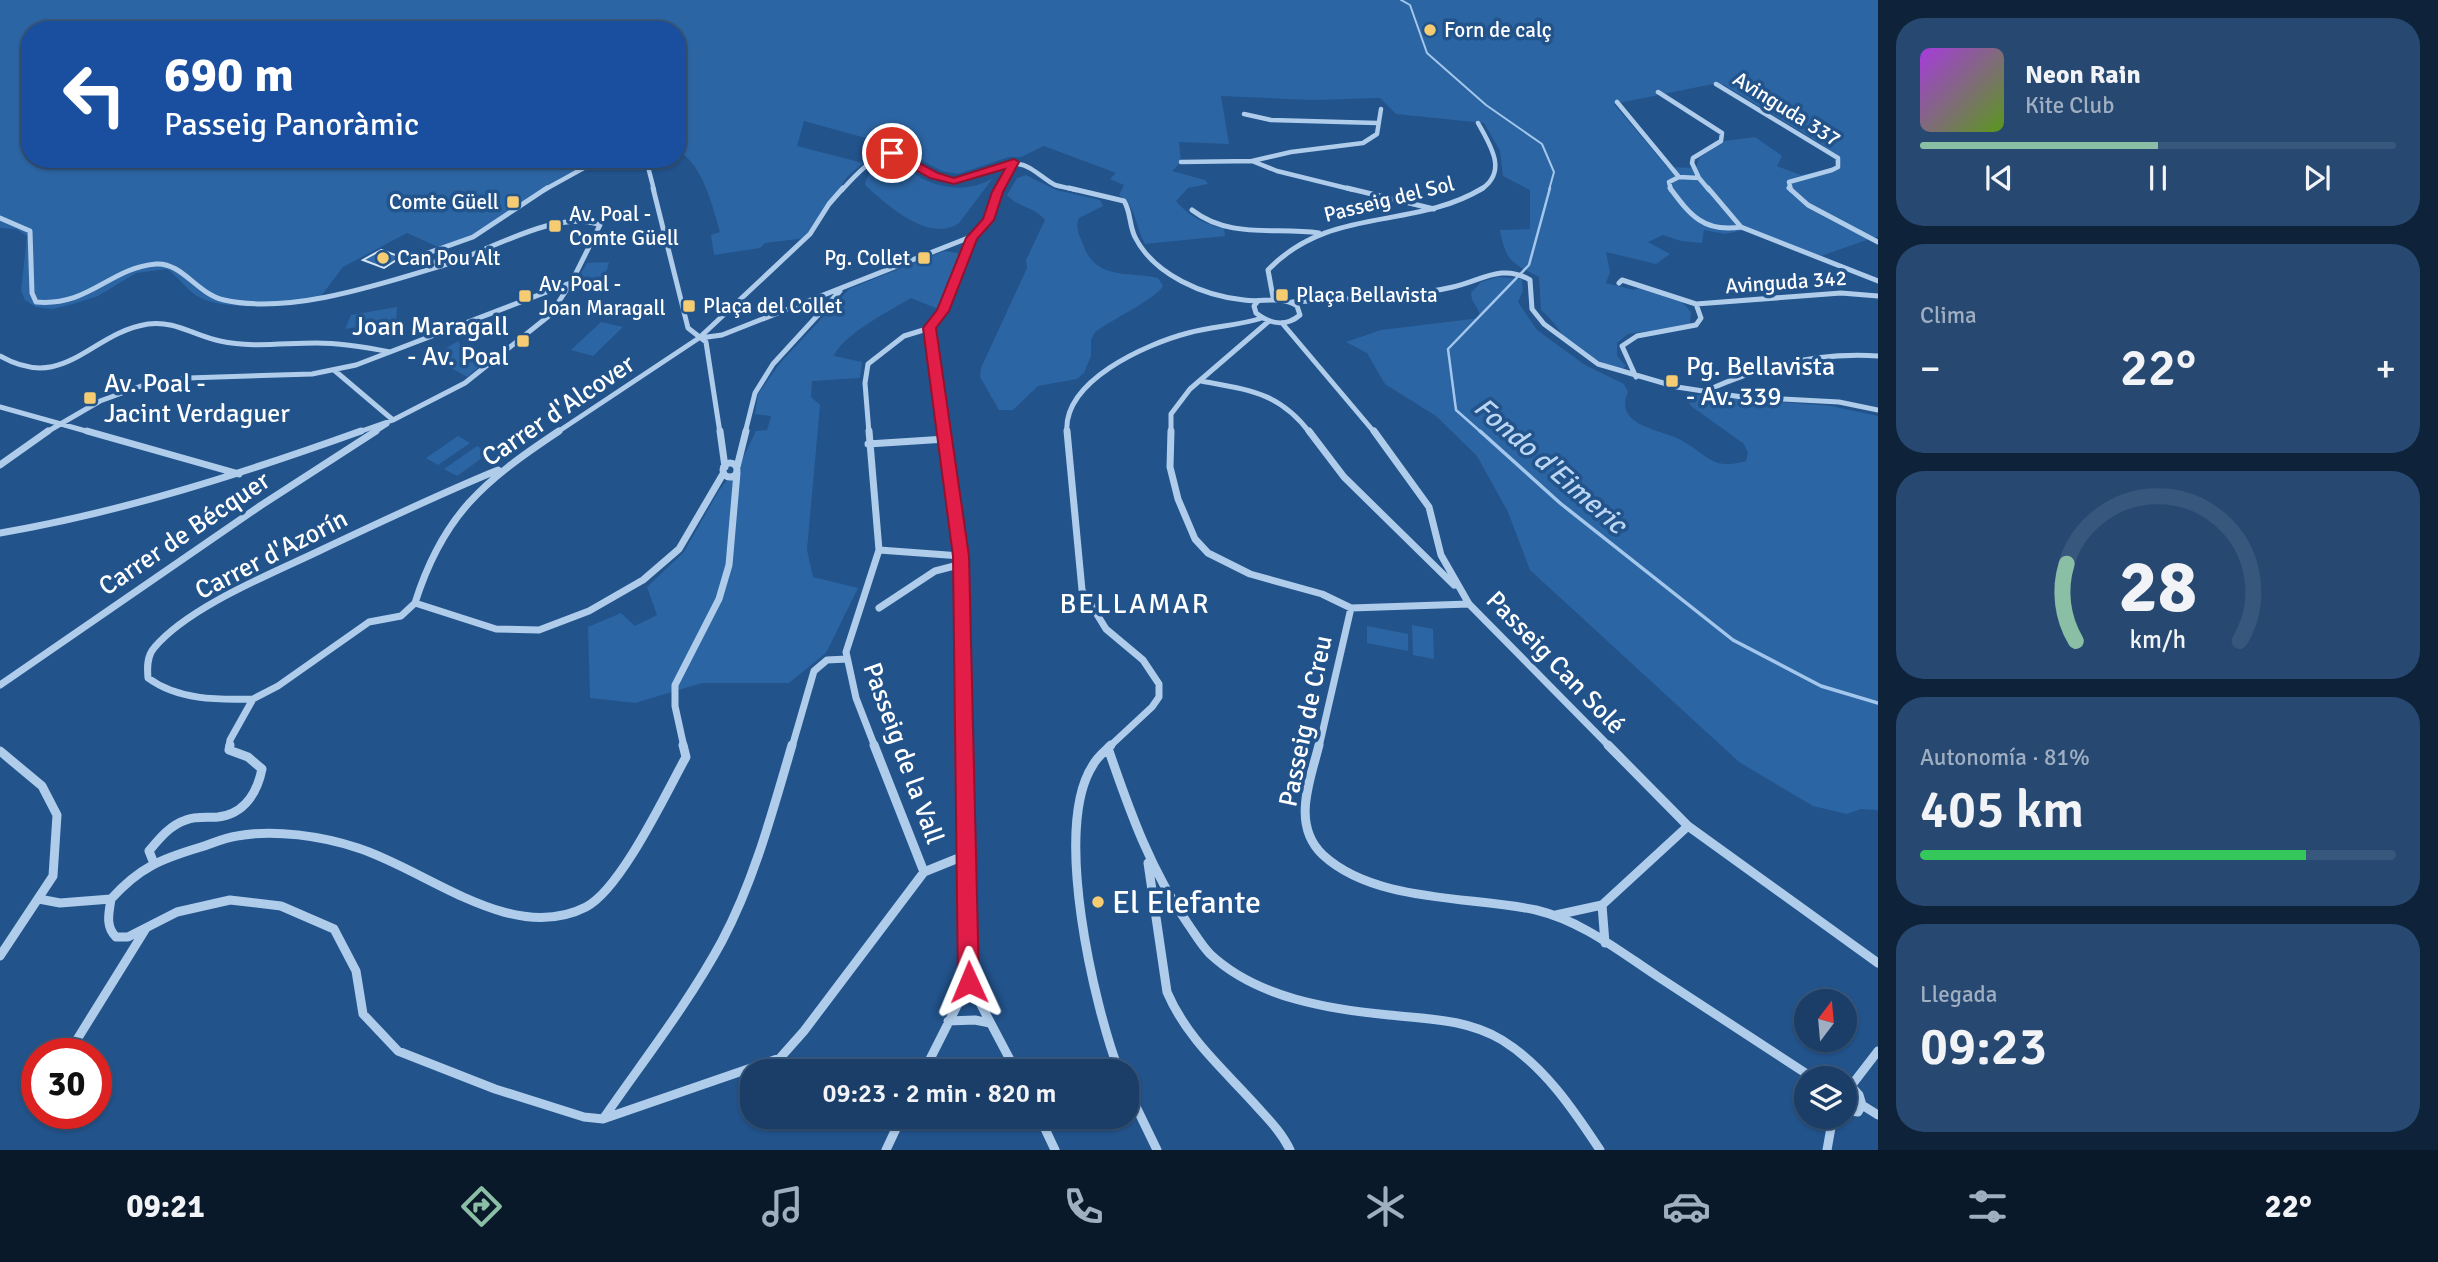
<!DOCTYPE html>
<html lang="es">
<head>
<meta charset="utf-8">
<style>
	body { margin:0; font-family:Signika,sans-serif; background:#274971; color:#f1f3f6; height:100vh; display:flex; flex-direction:column; font-size:26px; white-space:nowrap }
	* { box-sizing:border-box; margin:0 }
	p { font-size:23px; color:#9faec0 }
	.icon { flex:none; width:38px; height:38px; fill:none; stroke:currentColor; stroke-width:2; stroke-linecap:round; stroke-linejoin:round }
	.map { position:relative; flex:1; overflow:hidden }
	.details { display:flex; flex-direction:column; gap:18px; padding:18px; background:#0e2239; width:560px }
	.details>* { flex:none }
	.top-card { position:absolute; left:21px; top:21px; width:665px; height:147px; border-radius:28px; box-shadow:0 2px 5px #0004,0 0 0 2px #38577c; background:#1a4fa0; color:#fff; overflow:hidden }
	.needle { width:46px; rotate:16deg }
	.controls { position:absolute; left:1794px; top:989px; display:grid; gap:14px }
	.controls a { display:grid; place-items:center; width:63px; height:63px; border-radius:50%; background:#1a3e68; box-shadow:0 2px 5px #0004,0 0 0 2px #38577c; font-size:35px }
	.speed { position:absolute; left:21px; top:1038px; display:flex; gap:14px; font-size:35px; font-weight:700; text-align:center }
	.speed>* { display:grid; place-content:center; width:91px; height:91px; border-radius:50%; background:#1a3e68; box-shadow:0 2px 5px #0004,0 0 0 2px #38577c; line-height:1 }
	.speed .limit { border:10px solid #d22; background:#fff; color:#111 }
	.pin { position:absolute; display:grid; place-items:center; width:60px; height:60px; color:#fff; margin:-30px; border:4px solid #fff; border-radius:50%; box-shadow:0 2px 7px #0007 }
	.me { position:absolute; width:77px; margin:-38px; rotate:359deg; stroke-linejoin:round; filter:drop-shadow(0 0 5px #0008) }
	.turn { display:flex; align-items:center; gap:24px; height:147px; padding:0 28px; font-size:32px }
	.turn .icon { width:91px; height:91px; stroke-width:2.5 }
	.turn b { display:block; font-size:49px; line-height:60px }
	.big { font-size:52px; font-weight:600; line-height:1.1 }
	.details .card { flex:1; display:flex; flex-direction:column; justify-content:center; gap:10px; min-width:0; padding:0 24px; border-radius:28px; background:#274971 }
	.details .dial { align-items:center; gap:0 }
	.dial svg { height:182px; overflow:visible; fill:none; stroke:#38577c; stroke-width:7; stroke-linecap:round; text-anchor:middle }
	.dial text { fill:#f1f3f6; stroke:none }
	.song { display:flex; align-items:center; gap:21px }
	.cover { width:84px; height:84px; border-radius:10px; background:linear-gradient(135deg,hsl(280 70% 55%),hsl(90 70% 35%)) }
	.played { height:7px; border-radius:4px; background:linear-gradient(90deg,#8abfa5 50%,#38577c 50%) }
	.keys { display:flex; justify-content:space-around; direction:ltr }
	.heat { display:flex; justify-content:space-between; align-items:center; font-size:38px; direction:ltr }
	.charge { height:10px; border-radius:5px; background:linear-gradient(90deg,#34c759 81%,#38577c 0) }
	.trip { position:absolute; left:740px; top:1059px; width:399px; height:70px; border-radius:28px; background:#1a3e68; box-shadow:0 2px 5px #0004,0 0 0 2px #38577c; font-weight:600; line-height:70px; text-align:center }
	.dock { display:flex; height:112px; justify-content:space-around; align-items:center; background:#0a192a; color:#9faec0 }
	.dock .icon { width:49px; height:49px }
	.dock .selected { color:#8abfa5 }
	.dock b { font-size:32px; color:#f1f3f6 }
	main { display:flex; flex:1; min-height:0 }
	.map>svg:first-child { display:block }
	.green { fill:#2c65a3; fill-rule:evenodd }
	.lines { fill:none; stroke-linecap:round; stroke-linejoin:round }
	.stream-far2 { stroke:#a3c7ec; stroke-width:2 }
	.stream-far1 { stroke:#a3c7ec; stroke-width:2.5 }
	.stream { stroke:#a3c7ec; stroke-width:3.5 }
	.building { fill:#326aa8; stroke:#d4e5f8; stroke-width:2 }
	.minor-far3 { stroke:#afcceb; stroke-width:4.5 }
	.minor-far2 { stroke:#afcceb; stroke-width:5 }
	.minor-far1 { stroke:#afcceb; stroke-width:7 }
	.minor { stroke:#afcceb; stroke-width:9 }
	.route { fill:#e11d48; stroke:#92132f; stroke-width:2 }
	.poi-dot { fill:#f6cc72; stroke:#22538b; stroke-width:2.5 }
	.labels { text-anchor:middle; stroke-width:7; stroke-linejoin:round; paint-order:stroke }
	.far-poi-label { font-size:21px; fill:#fff; stroke:#22538b; text-anchor:start }
	.far-street-label { font-size:21px; fill:#fff; stroke:#22538b }
	.poi-label { font-size:26px; fill:#fff; stroke:#22538b; text-anchor:start }
	.street-label { font-size:26px; fill:#fff; stroke:#22538b }
	.water-label { font-size:28px; font-style:italic; fill:#bbd6f2; stroke:#22538b }
	.neighbourhood-label { font-size:28px; letter-spacing:2px; fill:#fff; stroke:#22538b }
	.near-poi-label { font-size:32px; fill:#fff; stroke:#22538b; text-anchor:start }
</style>
</head>
<body>
<main>
<div class="map">
<svg width="1878" height="1150" viewBox="0 0 1878 1150">
	<rect width="100%" height="100%" fill="#22538b"/>
	<path class="green" d="M0,0H1878V236L1821,256L1749,229L1725,234L1704,230L1702,243L1681,241L1663,235L1648,242L1670,254L1656,264L1606,252L1610,272L1606,283L1634,290L1638,288L1682,302L1691,312L1690,325L1628,334L1617,343V356L1626,366L1621,370C1605,364 1573,351 1563,336C1557,326 1551,319 1541,310L1539,277C1512,263 1506,262 1500,230L1530,229V190L1503,176L1500,151L1484,123L1396,114L1380,98L1311,100L1221,96L1229,144L1179,142L1181,162L1172,171L1205,180L1208,184L1188,188L1176,201C1190,217 1203,223 1224,229L1225,236L1145,244C1135,226 1137,207 1119,195L1124,185L1110,179L1116,173L1044,146L1021,157H1009L958,174L942,171L891,145L804,121L797,146L863,163L847,177L806,238L765,243L760,248L714,255L711,235L720,232C713,208 702,161 677,151V30H30V159H606L565,175L475,234L438,247L407,233L343,267L318,300C285,303 229,313 199,297C187,291 179,277 167,269L136,273L98,296L73,304L52,309L36,307L25,300L21,291L27,236L16,229L0,228ZM1713,84L1724,85L1823,145L1834,157L1836,168L1801,175L1777,166L1782,156L1755,137L1724,141L1699,158L1696,168L1667,167L1614,104Z
		M896,159C904,163 910,171 918,176C941,190 970,192 993,178L959,223C929,244 886,204 865,185C867,170 882,161 896,159Z
		M1026,175L1056,190L1100,200L1103,206L1079,218C1075,227 1079,235 1083,244C1095,281 1129,271 1158,278L1163,286C1156,299 1111,320 1095,332L1091,340V356L1084,373L1077,379L1038,386L1013,410H999L980,377L981,368L1027,268L1026,260L1045,220C1035,207 1017,207 1007,195L1017,178Z
		M944,251L958,253L960,256L938,309L911,298C891,310 842,335 834,356L862,362L860,378L812,381L811,397L820,405L807,550L813,577L858,588L826,653L789,683H702L635,703L590,698L588,627L621,613L635,626L657,615L647,587L684,552L718,492L742,460L756,431L767,430L771,416L755,414L758,394L780,363L849,289Z
		M609,262L601,291L572,289L587,263Z
		M1498,277L1522,279L1523,291L1518,302L1537,330L1585,365L1624,384L1628,392C1613,426 1660,429 1681,440C1708,455 1712,471 1746,461L1748,453L1744,444L1691,406L1686,398L1696,395L1831,406L1878,416V810L1861,809L1847,814L1813,806L1739,762L1530,570L1508,512L1477,456L1436,416L1385,384L1367,353L1346,342L1381,330L1480,318C1480,308 1471,303 1471,293L1481,282Z
		M397,307L396,321L345,329L351,315Z
		M601,322L623,327L593,356L571,350Z
		M458,341L463,348L487,360L467,377L432,357Z
		M458,436L470,443L438,465L426,458Z
		M477,446L489,453L457,476L444,469Z
		M1412,625L1433,629L1434,659L1413,655Z
		M1367,626L1408,634V651L1367,643Z"/>
	<g class="lines">
		<path class="stream-far2" d="M1401,0L1410,5L1427,53L1486,105L1542,144L1554,172L1549,190"/>
		<path class="stream-far1" d="M1482,433L1456,410L1448,349L1529,265L1550,188"/>
		<path class="stream" d="M1480,431L1560,503L1733,640L1821,686L1878,703"/>
	</g>
	<path class="building" d="M381,250L401,257L384,268L363,260Z"/>
	<g class="lines">
		<path class="minor-far3" d="M1716,84L1838,158V167L1832,170L1789,182L1791,190
			M1658,92L1722,133L1721,141L1693,158L1692,163L1699,178
			M1617,102L1679,177
			M1244,114L1271,120L1377,123
			M1478,123C1490,145 1509,172 1480,190
			M646,159L654,190
			M1181,162L1252,161
			M544,190L600,159
			M842,190C902,123 890,169 951,180C967,183 995,163 1018,164C1031,165 1043,179 1055,185C1062,187 1069,188 1076,190
			M998,190L1014,162
			M1354,190L1277,171L1252,161L1291,152L1363,143L1377,134L1381,109
			M1671,190L1669,182L1679,177L1699,178L1709,190"/>
		<path class="minor-far2" d="M653,188L688,328L706,342L720,433
			M1069,188L1124,201C1131,212 1129,225 1135,237C1154,275 1204,296 1244,300C1263,303 1280,295 1297,306L1300,315C1286,327 1270,324 1256,313L1254,306L1258,301
			M1347,188L1434,209
			M1670,188C1690,215 1704,233 1741,227L1708,188
			M1789,188L1808,205L1878,242
			M1192,210C1229,239 1275,227 1319,233
			M0,218L30,231L32,293L36,302C89,307 109,268 156,264C182,262 197,294 224,300C290,315 381,284 444,265C487,252 558,208 600,225L571,283L550,315L465,383L393,420L356,433
			M1741,227L1878,281
			M438,262L409,263L411,259L473,237L547,188
			M1619,283L1622,280L1696,304L1841,293L1878,296
			M1273,297L1268,270C1330,205 1412,231 1483,188
			M1292,302C1345,298 1401,299 1453,287C1481,281 1502,263 1530,280L1532,309L1544,324L1598,364L1677,387L1742,397L1839,402L1878,410
			M1282,323L1375,433
			M700,338L722,335L973,236
			M0,356C65,393 90,333 148,324C174,320 195,336 220,341C251,348 284,343 316,343C341,343 365,347 390,352
			M334,370L393,420
			M1636,377L1622,346L1637,336L1696,325L1701,318L1696,304
			M1201,381C1249,390 1279,392 1310,433
			M1708,390C1763,365 1818,352 1878,356
			M0,407L93,433
			M45,433L100,401L144,385L188,378L312,374L356,365L570,283
			M373,433L387,424
			M556,433L699,338L810,234L829,204L843,188
			M745,433L755,393L773,364L840,291
			M869,433L865,383L868,364L904,336L930,328
			M944,433L930,328L943,311L972,238L988,220L999,188
			M1067,433C1062,381 1146,344 1188,333C1212,326 1238,326 1262,318
			M1171,433V414L1190,389L1269,321"/>
		<path class="minor-far1" d="M87,431L239,474
			M720,431L725,467
			M869,431L879,550L846,652L856,698L875,747
			M944,431L961,556L965,747
			M1067,431L1082,590L1106,629L1143,660L1159,684V697L1152,707L1109,747
			M1171,431L1170,467L1178,499L1195,539L1208,553L1250,574L1322,594L1351,608L1469,604
			M1309,431L1344,477L1454,585
			M1374,431L1429,507L1441,555L1469,604L1610,747
			M868,444L946,439
			M723 470a7 7 0 1 1 14 0a7 7 0 1 1-14 0Z
			M0,465L48,431
			M737,467L746,431
			M0,533C123,512 244,473 361,431
			M879,550L961,556
			M415,603C443,514 484,481 559,431
			M415,603L496,629L539,630L589,611L643,580L679,549L723,474
			M879,608L935,571L962,564
			M0,685L260,506L376,431
			M253,699C217,700 178,700 148,678C147,667 147,656 154,648C188,607 271,574 319,551C378,523 437,495 498,470
			M229,747L230,740L253,699L278,686L369,622L401,616L415,603
			M684,747L675,706V685L719,599L729,565L737,473
			M792,747L814,671L827,660L847,659
			M1319,747L1351,608"/>
		<path class="minor" d="M874,745L924,872
			M965,745L969,982L1016,1071
			M1111,745C1105,751 1097,757 1093,765C1052,827 1094,1005 1119,1071
			M1319,745C1310,781 1291,825 1323,855C1375,903 1471,896 1536,910C1582,921 1619,951 1657,976C1709,1010 1761,1044 1813,1078
			M1608,745L1688,826L1878,963
			M0,751L42,786L57,815L53,876L0,956
			M1109,751C1130,812 1151,871 1188,924C1195,934 1202,946 1210,954C1257,998 1328,1009 1389,1015C1428,1019 1467,1019 1502,1040C1544,1066 1573,1109 1600,1150
			M153,861L149,851C159,839 170,825 186,820C196,816 207,818 218,817C244,814 257,793 262,769L248,757L229,750L230,745
			M1148,863L1167,992C1188,1041 1227,1072 1261,1111C1272,1123 1283,1135 1290,1150
			M39,899L60,903L111,899C140,867 161,859 201,847C213,843 224,838 237,836C274,829 322,836 358,848C427,870 512,945 586,907C621,889 666,793 686,757L683,745
			M111,899C109,913 105,926 116,937H128L177,912L230,900L281,906L334,929L356,971L363,1014L398,1051L495,1089L584,1117L603,1119L780,1058L804,1031L924,872L966,855
			M1556,915L1602,905
			M1605,943L1602,905L1688,826
			M948,1021L975,1020L990,1023
			M68,1054L145,930
			M924,1071L969,982
			M1127,1088L1157,1150
			M26,1090L37,1082
			M1862,1105L1878,1115
			M1844,1110L1858,1112L1862,1105L1859,1095L1851,1086L1878,1051
			M1039,1116L1055,1150
			M603,1119C643,1061 688,1004 722,941C754,881 773,810 792,745
			M886,1150L902,1116
			M1827,1150L1833,1116"/>
	</g>
	<path class="route" d="M889,151H896L938,173L954,178L1014,159L1019,162L1003,192L994,220L977,239L949,311L936,328L969,556L979,982L976,989L969,992L961,989L958,982L953,556L923,328L937,310L966,238L983,219L992,192L1005,169L954,184L930,178L889,155Z"/>
	<g class="poi-dot">
		<circle cx="1430" cy="30" r="7"/>
		<rect x="506" y="195" width="14" height="14" rx="3.5"/>
		<rect x="548" y="219" width="14" height="14" rx="3.5"/>
		<circle cx="383" cy="258" r="7"/>
		<rect x="917" y="251" width="14" height="14" rx="3.5"/>
		<rect x="1275" y="288" width="14" height="14" rx="3.5"/>
		<rect x="518" y="289" width="14" height="14" rx="3.5"/>
		<rect x="682" y="299" width="14" height="14" rx="3.5"/>
		<rect x="516" y="334" width="14" height="14" rx="3.5"/>
		<rect x="1665" y="374" width="14" height="14" rx="3.5"/>
		<rect x="83" y="391" width="14" height="14" rx="3.5"/>
		<circle cx="1098" cy="902" r="7"/>
	</g>
	<g class="labels">
		<g class="far-poi-label">
			<text x="1444" y="37">Forn de calç</text>
			<text x="499" y="209" text-anchor="end">Comte Güell</text>
			<text x="569" y="221">Av. Poal -<tspan x="569" dy="24">Comte Güell</tspan></text>
			<text x="397" y="265">Can Pou Alt</text>
			<text x="910" y="265" text-anchor="end">Pg. Collet</text>
			<text x="539" y="291">Av. Poal -<tspan x="539" dy="24">Joan Maragall</tspan></text>
			<text x="1296" y="302">Plaça Bellavista</text>
			<text x="703" y="313">Plaça del Collet</text>
		</g>
		<g class="far-street-label">
			<text transform="translate(1787 109) rotate(32)" y="7">Avinguda 337</text>
			<text transform="translate(1389 199) rotate(-14)" y="7">Passeig del Sol</text>
			<text transform="translate(1786 282) rotate(-4)" y="7">Avinguda 342</text>
		</g>
		<g class="poi-label">
			<text x="509" y="335" text-anchor="end">Joan Maragall<tspan x="509" dy="30">- Av. Poal</tspan></text>
			<text x="1686" y="375">Pg. Bellavista<tspan x="1686" dy="30">- Av. 339</tspan></text>
			<text x="104" y="392">Av. Poal -<tspan x="104" dy="30">Jacint Verdaguer</tspan></text>
		</g>
		<g class="street-label">
			<text transform="translate(558 410) rotate(-34)" y="9">Carrer d'Alcover</text>
			<text transform="translate(184 533) rotate(-34)" y="9">Carrer de Bécquer</text>
			<text transform="translate(271 554) rotate(-27)" y="9">Carrer d'Azorín</text>
			<text transform="translate(1556 662) rotate(46)" y="9">Passeig Can Solé</text>
			<text transform="translate(1305 721) rotate(-78)" y="9">Passeig de Creu</text>
			<text transform="translate(904 753) rotate(70)" y="9">Passeig de la Vall</text>
		</g>
		<g class="water-label">
			<text transform="translate(1551 465) rotate(41)" y="10">Fondo d'Eimeric</text>
		</g>
		<g class="neighbourhood-label">
			<text x="1135" y="613">BELLAMAR</text>
		</g>
		<g class="near-poi-label">
			<text x="1112" y="913">El Elefante</text>
		</g>
	</g>
</svg>
<div class="controls">
<a><svg class="needle" viewBox="-14 -14 28 28"><path d="M0-13l5 13h-10z" fill="#e53935"/><path d="M0 13l5-13h-10z" fill="#9faec0"/></svg></a>
<a><svg class="icon" aria-label="layers" viewBox="0 0 24 24"><path d="M12 4l9 5-9 5-9-5zM3 14l9 5 9-5"/></svg></a>
</div>
<div class="speed"><div class="limit">30</div></div>
<div class="pin" style="left:892px;top:153px;background:#d93025"><svg class="icon" aria-label="arrive" viewBox="0 0 24 24"><path d="M6 21V4h12l-3 4 3 4H6"/></svg></div>
<svg class="me" style="left:969px;top:982px" viewBox="-20 -20 40 40"><path d="M0-17L14 15 0 8-14 15z" fill="#e11d48" stroke="#fff" stroke-width="4"/></svg>
<div class="trip">09:23 · 2 min · 820 m</div>
<div class="top-card">
<div class="turn"><svg class="icon" aria-label="left" viewBox="0 0 24 24"><path d="M17 20v-9H6M10 6l-5 5 5 5"/></svg><div><b>690 m</b>Passeig Panoràmic</div></div>
</div>
</div>
<section class="details">
<div class="card">
<div class="song"><i class="cover"></i><div><b>Neon Rain</b><p>Kite Club</p></div></div>
<div class="played"></div>
<div class="keys"><svg class="icon" aria-label="previous" viewBox="0 0 24 24"><path d="M18 5L8 12l10 7zM5 5v14"/></svg><svg class="icon" aria-label="pause" viewBox="0 0 24 24"><path d="M8 5v14M16 5v14"/></svg><svg class="icon" aria-label="next" viewBox="0 0 24 24"><path d="M6 5l10 7-10 7zM19 5v14"/></svg></div>
</div>
<div class="card"><p>Clima</p>
<div class="heat"><a>−</a><b class="big">22°</b><a>+</a></div>
</div>
<div class="card dial"><svg viewBox="0 0 100 80">
<path d="M14 69A42 42 0 1 1 86 69"/>
<path d="M14 69A42 42 0 0 1 10 35" stroke="#8abfa5"/>
<text x="50" y="56" font-size="32" font-weight="700">28</text>
<text x="50" y="72" font-size="11">km/h</text>
</svg></div>
<div class="card"><p>Autonomía · 81%</p><b class="big">405 km</b><div class="charge"></div></div>
<div class="card"><p>Llegada</p><b class="big">09:23</b></div>
</section>
</main>
<nav class="dock">
<b>09:21</b>
<svg class="icon selected" aria-label="directions" viewBox="0 0 24 24"><path d="M12 3l9 9-9 9-9-9zM9 14v-3h6M13 9l2 2-2 2"/></svg>
<svg class="icon" aria-label="music" viewBox="0 0 24 24"><path d="M9 18V5l10-2v13"/><circle cx="6" cy="18" r="3"/><circle cx="16" cy="16" r="3"/></svg>
<svg class="icon" aria-label="phone" viewBox="0 0 24 24"><path d="M5 4h4l2 5-3 2q2 4 5 5l2-3 5 2v4C11 20 4 13 5 4z"/></svg>
<svg class="icon" aria-label="climate" viewBox="0 0 24 24"><path d="M12 3v18M4 7l16 10M4 17L20 7"/></svg>
<svg class="icon" aria-label="car" viewBox="0 0 24 24"><path d="M5 17H2v-5l4-1 3-4h7l3 4 3 1v5h-3M9 17h6M6 11h13"/><circle cx="7" cy="17" r="2"/><circle cx="17" cy="17" r="2"/></svg>
<svg class="icon" aria-label="filters" viewBox="0 0 24 24"><path d="M4 7h16M4 17h16"/><circle cx="9" cy="7" r="2"/><circle cx="15" cy="17" r="2"/></svg>
<b>22°</b>
</nav>
</body>
</html>
